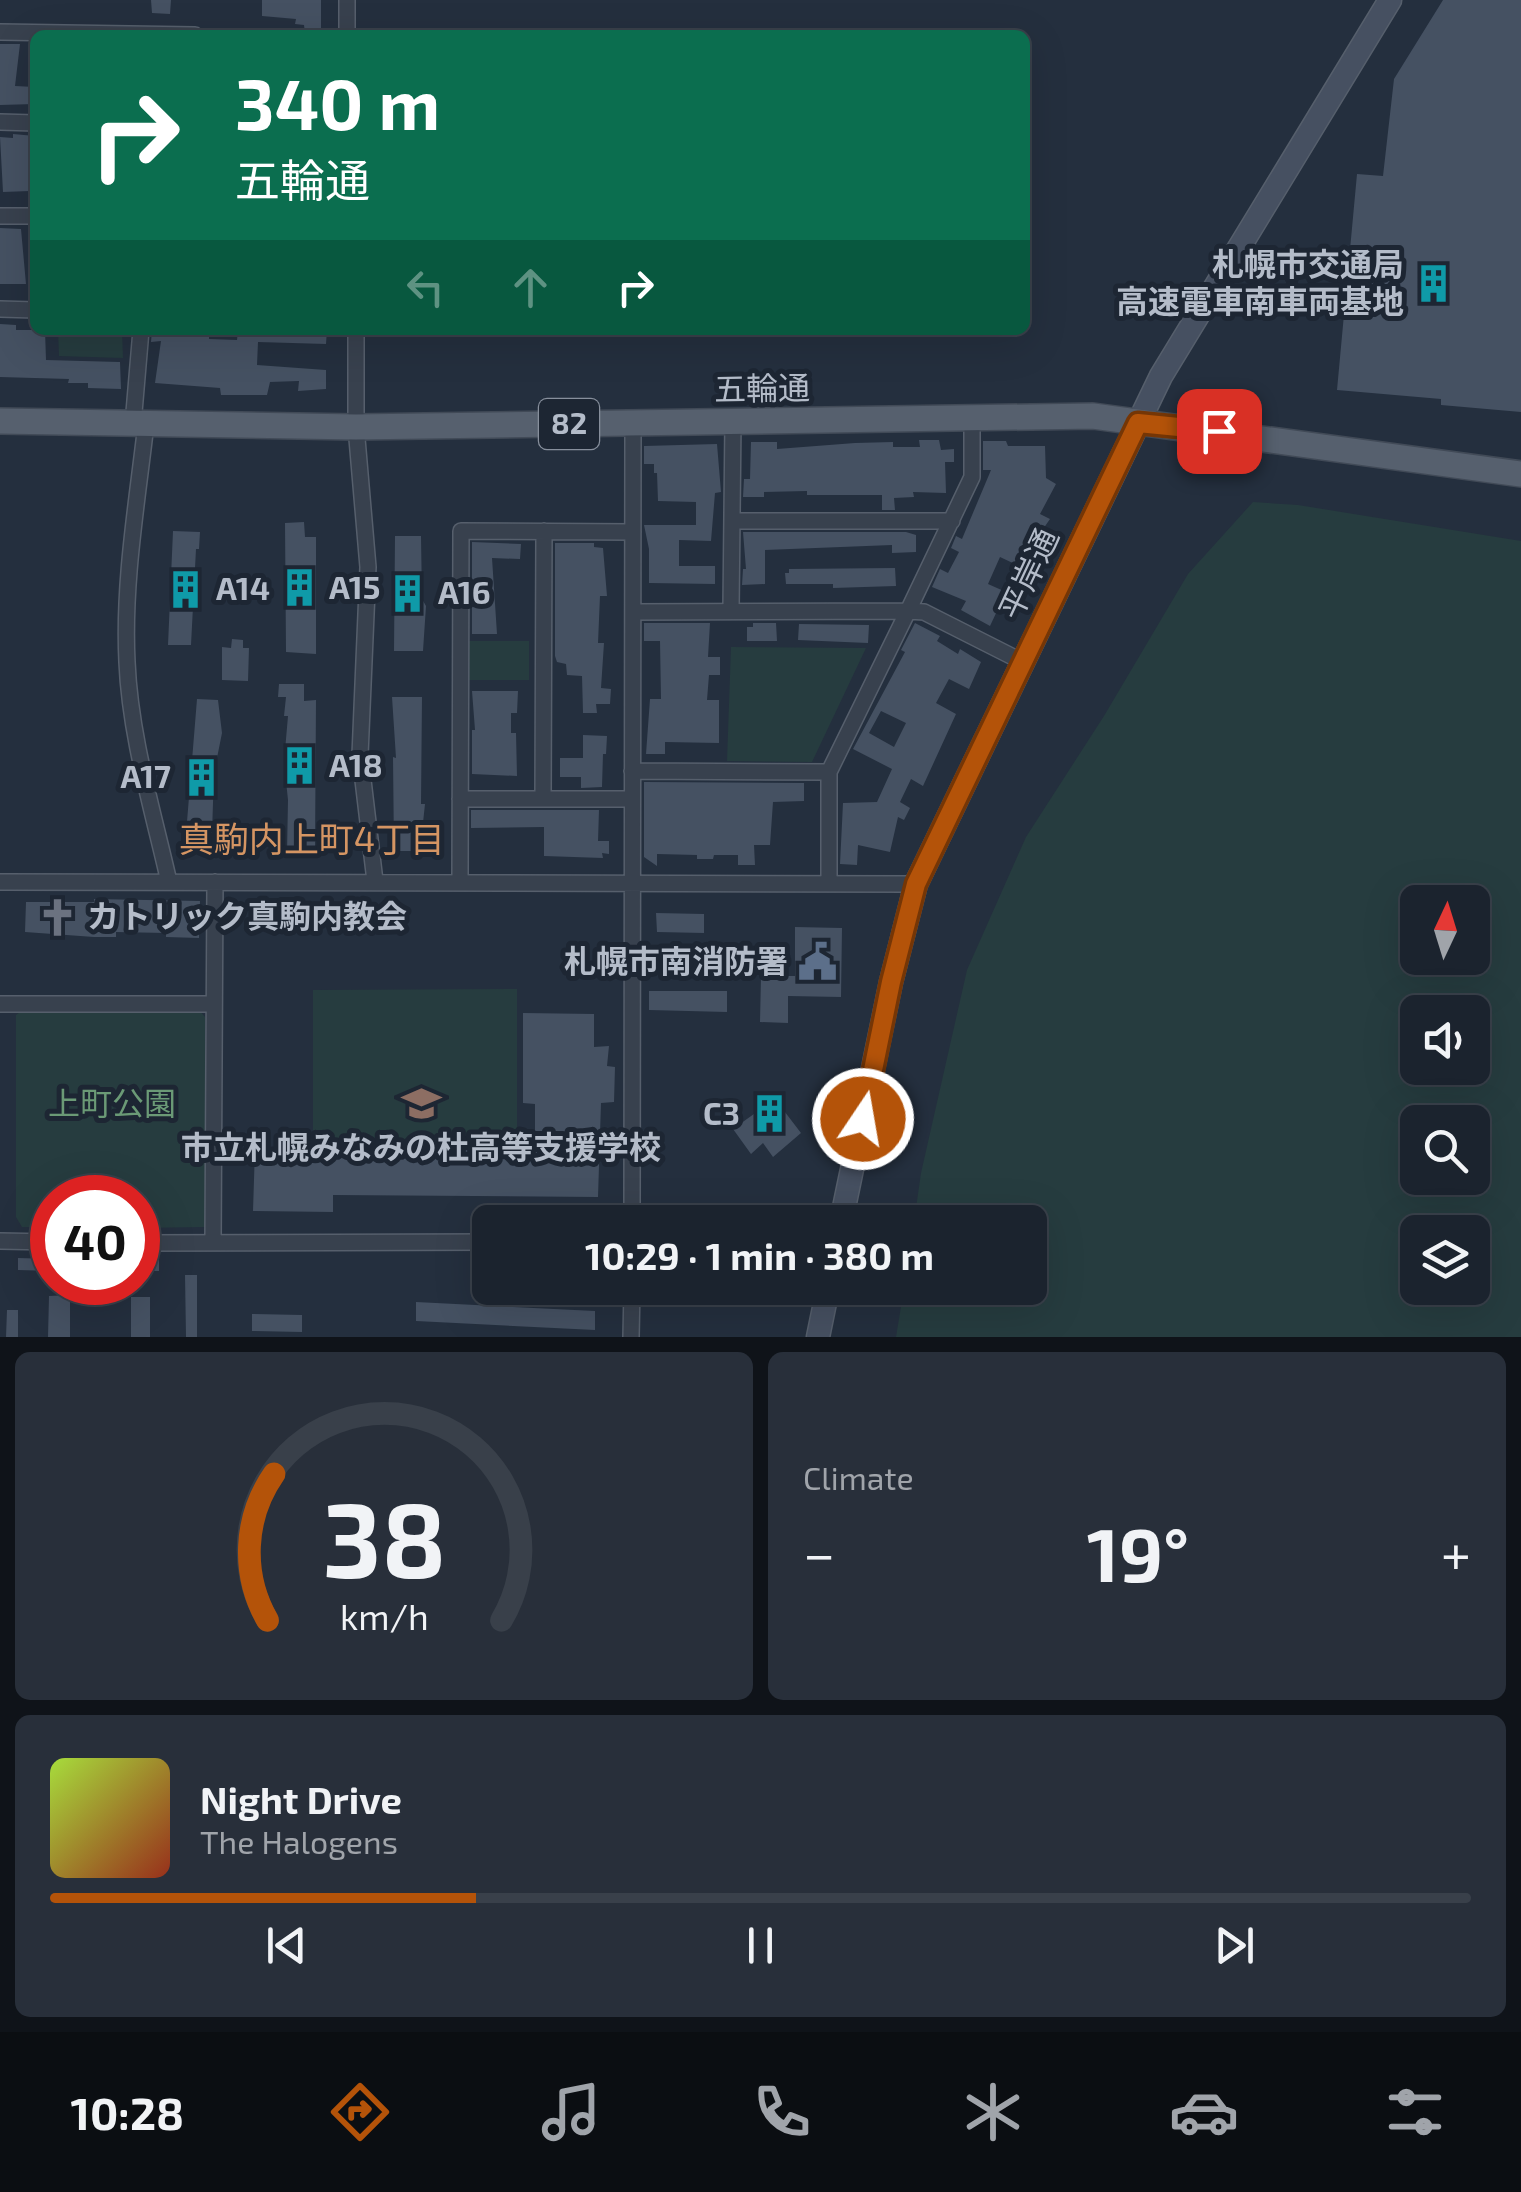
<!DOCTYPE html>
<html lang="en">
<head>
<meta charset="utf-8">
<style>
	body { margin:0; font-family:"Exo 2","Noto Sans JP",sans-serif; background:#282f3a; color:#f1f3f6; height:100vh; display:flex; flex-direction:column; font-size:38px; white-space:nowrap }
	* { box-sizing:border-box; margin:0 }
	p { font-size:32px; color:#a0a4aa }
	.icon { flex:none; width:55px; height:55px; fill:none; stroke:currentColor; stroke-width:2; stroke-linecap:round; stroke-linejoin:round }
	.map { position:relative; height:1337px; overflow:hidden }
	.drawer { display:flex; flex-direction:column; gap:15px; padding:15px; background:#0f1319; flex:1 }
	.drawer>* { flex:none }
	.banner { position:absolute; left:30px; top:30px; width:1000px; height:305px; border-radius:15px; box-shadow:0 10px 40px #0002,0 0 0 2px #39404a; background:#0b6e4f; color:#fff; overflow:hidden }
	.needle { width:65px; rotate:4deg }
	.fabs { position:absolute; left:1400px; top:885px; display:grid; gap:20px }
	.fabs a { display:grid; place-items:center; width:90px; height:90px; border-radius:15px; background:#1b232e; box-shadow:0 10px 40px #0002,0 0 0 2px #39404a; font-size:50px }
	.speed { position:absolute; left:30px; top:1175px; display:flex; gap:20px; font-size:50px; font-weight:700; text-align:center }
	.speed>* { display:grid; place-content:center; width:130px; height:130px; border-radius:50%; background:#1b232e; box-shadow:0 10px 40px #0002,0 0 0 2px #39404a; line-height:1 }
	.speed .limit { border:15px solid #d22; background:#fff; color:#111 }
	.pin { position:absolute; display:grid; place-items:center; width:85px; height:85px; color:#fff; margin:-42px; border-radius:20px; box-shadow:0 5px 15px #0006 }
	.me { position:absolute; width:110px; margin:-55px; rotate:12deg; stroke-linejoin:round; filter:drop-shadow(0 0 8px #0008) }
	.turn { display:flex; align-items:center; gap:35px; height:210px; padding:0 40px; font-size:45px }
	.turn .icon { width:130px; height:130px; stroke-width:2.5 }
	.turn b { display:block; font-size:70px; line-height:85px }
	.lanes { display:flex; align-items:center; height:95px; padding:0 40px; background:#0003; justify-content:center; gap:50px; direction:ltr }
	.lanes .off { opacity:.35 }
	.big { font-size:75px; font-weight:700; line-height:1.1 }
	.drawer .tile { flex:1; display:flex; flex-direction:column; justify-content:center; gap:15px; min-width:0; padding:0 35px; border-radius:15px; background:#282f3a }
	.drawer .dial { align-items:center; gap:0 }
	.dial svg { height:260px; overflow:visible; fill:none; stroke:#39404a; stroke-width:7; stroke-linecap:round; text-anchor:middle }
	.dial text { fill:#f1f3f6; stroke:none }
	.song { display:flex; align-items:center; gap:30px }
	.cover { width:120px; height:120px; border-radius:15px; background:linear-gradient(135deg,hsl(80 70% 55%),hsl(10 70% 35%)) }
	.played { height:10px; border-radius:5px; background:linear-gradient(90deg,#b45309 30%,#39404a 30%) }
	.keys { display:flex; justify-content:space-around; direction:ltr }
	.heat { display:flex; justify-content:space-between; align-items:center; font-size:55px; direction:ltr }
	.drawer .tiles { flex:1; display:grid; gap:15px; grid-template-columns:1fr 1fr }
	.tile:last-child { grid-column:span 2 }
	.trip { position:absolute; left:472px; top:1205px; width:575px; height:100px; border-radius:15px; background:#1b232e; box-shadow:0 10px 40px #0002,0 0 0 2px #39404a; font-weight:700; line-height:100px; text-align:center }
	.tab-bar { display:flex; height:160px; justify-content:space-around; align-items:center; background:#0b0e12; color:#a0a4aa }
	.tab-bar .icon { width:70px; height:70px }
	.tab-bar .active { color:#b45309 }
	.tab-bar b { font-size:45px; color:#f1f3f6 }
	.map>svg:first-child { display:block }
	.green { fill:#263c3f; fill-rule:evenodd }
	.building { fill:#455162; fill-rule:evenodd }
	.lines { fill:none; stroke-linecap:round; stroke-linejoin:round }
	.street-casing { stroke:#565f6c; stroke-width:18 }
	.secondary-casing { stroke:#565f6c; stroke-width:25 }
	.primary-casing { stroke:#414a57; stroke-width:28 }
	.street { stroke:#38414e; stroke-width:15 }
	.secondary { stroke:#465061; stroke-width:22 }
	.primary { stroke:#56606e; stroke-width:25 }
	.route-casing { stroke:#753606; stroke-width:25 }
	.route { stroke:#b45309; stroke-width:18 }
	.labels { text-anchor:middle; stroke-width:10; stroke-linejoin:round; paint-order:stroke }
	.shield { fill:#1d2633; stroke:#878f9c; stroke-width:2.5 }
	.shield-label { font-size:30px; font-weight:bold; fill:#b4bcc9 }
	.poi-label { font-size:32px; font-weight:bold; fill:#b4bcc9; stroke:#1d2633; text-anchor:start }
	.street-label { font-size:32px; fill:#b4bcc9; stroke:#1d2633 }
	.park-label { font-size:32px; fill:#6b9a76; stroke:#1d2633 }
	.neighbourhood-label { font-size:35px; fill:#d59563; stroke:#1d2633 }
</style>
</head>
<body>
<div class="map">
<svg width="1521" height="1337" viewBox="0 0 1521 1337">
	<rect width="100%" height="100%" fill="#242f3e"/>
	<path class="green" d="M58,330H122L123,358L59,356Z
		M1253,502L1298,505L1521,541V1337H896L904,1288H1030V1222H914L921,1173L967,970L1026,837L1104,716L1188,574ZM1418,902H1472V958H1418ZM1418,1012H1472V1068H1418ZM1418,1122H1472V1178H1418ZM1418,1232H1472V1288H1418Z
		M462,641H529V680H462Z
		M731,647L866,648L812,762L727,761Z
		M517,989V1140L313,1139V990Z
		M23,1010H199L205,1017V1227L138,1228V1198H52V1227H22L16,1217V1015Z"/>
	<path class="building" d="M151,0H171L170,14L152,13Z
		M262,0H321V33H305L304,25L295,24L296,19L262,16Z
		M1443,0H1521V412L1441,405V399L1337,390L1357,174L1383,176L1394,79Z
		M0,44H20L15,86L35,87V104L0,105Z
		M13,134L35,136V161H30V191L3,192L0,137L13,138Z
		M0,228L21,229L26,284H0Z
		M0,324L16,325V330H45L46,360L120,362L121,389L88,388V383H68L69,379L0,377Z
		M152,330H209V339L237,340L238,330H327L326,344L258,342L257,365L326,370V389L298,391L299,381L270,382L267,395H221L220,388L155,383L161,341L151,342Z
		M919,440H939L941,450L954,449V462H945L946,493L913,492L914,497L894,498L895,510H882V495H807V491L764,492V497H743L744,479H750L751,442H777V449L855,443L893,442V447H920Z
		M983,441H1006L1008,446H1045L1046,478L1056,484L1040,514L1050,519L1041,532L1037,530L1019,566L1000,557L988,584L1006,592L990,626L961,610L966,601L932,587L940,569L948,573L959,552L951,548L956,536L962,539L991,470H983Z
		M717,444L721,492L715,493L711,541L679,540V566H715V584L649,583V549L644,525H696V502L658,501L657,473H654V464H644V446Z
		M304,522L305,537H316V654L286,652L285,523Z
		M173,531L200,532L199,549H196L191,645H168Z
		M743,532H906L916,535V552L892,553V545L765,550V584L742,585L743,569H746Z
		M395,536H421L422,599L426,606L423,651H394Z
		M472,542L521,544L520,559L492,558L497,634H472Z
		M555,543H594V547L603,548L607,596H600L598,643H604L601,688L611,689L610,704H596L597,713H583L582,676L567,675L566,664L557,662L555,656Z
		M895,568L896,586L833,588V584H786L785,573H789V569Z
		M644,623H710L708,657H720V675H709L707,700H719V743L665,742V754H646L650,699H661L660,641H644Z
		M753,623H776L777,641H747V627H753Z
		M915,623L940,636L937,641L958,654L960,649L981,662L969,689L949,679L936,703L956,714L923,786L911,779L900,802L910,808L904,820L898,817L890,852L858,845L857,865L840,864L843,803L877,802L892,769L853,749L905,652L901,650ZM881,711L906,723L894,747L869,733Z
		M799,624L869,625L868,643L798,640Z
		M232,639L243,640V648H249L248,681L222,680V647L231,648Z
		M279,684H304V701L316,700L315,853H287L288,800L284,762L288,716H284L286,697H278Z
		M472,691H518L517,713H511V733H516L517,776L472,774V730H475Z
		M392,697H422L421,804H425L420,851H394L393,757L396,758Z
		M197,699L218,700L222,733L214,773L212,833L209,834L208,854H188L186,834Z
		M583,735L607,736L606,754H603L602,787L581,788V777H560V758H583Z
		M644,782L804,783V801L773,802L770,845H754L755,865H738V855H714L713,859H697V855L657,854V866L644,857Z
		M471,810H599L598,841H609V854L602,853L603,858L544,856V827L471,828Z
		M94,899L200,901L199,938L166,937V933L116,932V937H94L25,932L26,902H94Z
		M656,913L704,914V933L657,932Z
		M795,927L842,928L841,997L788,996V1023L760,1022L761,976H795Z
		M649,991H727V1012L649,1010Z
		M523,1013L594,1014V1047L609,1046L607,1066L615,1067L614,1102L601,1103L598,1197L333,1195V1212L253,1211L255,1148L535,1151V1104L523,1103Z
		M775,1099L801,1133L773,1157L763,1143L751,1154L733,1129Z
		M18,1258L52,1259V1271L18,1270Z
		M138,1259H159V1271H138Z
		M185,1275H197V1337H186Z
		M70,1295V1337H48L49,1296Z
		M131,1297H150V1337H131Z
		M416,1302L595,1311V1330L416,1321Z
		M7,1310H18V1337H6Z
		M252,1314L302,1315V1332L252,1331Z"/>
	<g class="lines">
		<defs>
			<path id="street" d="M347,0V35
				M0,32L195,35
				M0,122L35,123
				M0,216H35
				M0,309L35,310
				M356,330V427L368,567L360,755L375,881
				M133,424L141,330
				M146,424C137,503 123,583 127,662C130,736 153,811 169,882
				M732,521H952
				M731,609L733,421
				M633,612L908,611L972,477V418
				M632,771L829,772
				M460,799H631
				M543,799L544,531
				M0,882L916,884
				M460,882L461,531L633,532
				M829,883V772L908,611L924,612L1023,662
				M0,1004H214
				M632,1222L633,423
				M0,1241L52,1242
				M138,1243L490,1242
				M213,1243L215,882
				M631,1337L632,1288"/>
			<path id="secondary" d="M841,1222L891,982L916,884L1161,376L1390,0
				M818,1337L828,1288"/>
			<path id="primary" d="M0,421L356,427L1093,416L1521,474"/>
		</defs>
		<use href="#street" class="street-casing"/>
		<use href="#secondary" class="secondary-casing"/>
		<use href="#primary" class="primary-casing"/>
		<use href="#street" class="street"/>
		<use href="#secondary" class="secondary"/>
		<use href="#primary" class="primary"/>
	</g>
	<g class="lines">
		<defs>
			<path id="route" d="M863,1119L891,982L916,884L1138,423L1219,431"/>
		</defs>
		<use href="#route" class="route-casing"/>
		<use href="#route" class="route"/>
	</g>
	<defs>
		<symbol id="building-bare" viewBox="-9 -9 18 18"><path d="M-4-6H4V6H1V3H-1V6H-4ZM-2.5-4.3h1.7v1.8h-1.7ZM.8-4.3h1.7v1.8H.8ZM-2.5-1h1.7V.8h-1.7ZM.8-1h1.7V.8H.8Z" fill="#0f9aa8" stroke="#1d2633" stroke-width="2.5" paint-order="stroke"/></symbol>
		<symbol id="church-bare" viewBox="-9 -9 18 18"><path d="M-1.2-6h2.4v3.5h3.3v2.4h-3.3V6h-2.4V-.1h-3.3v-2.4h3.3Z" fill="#6b7280" stroke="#1d2633" stroke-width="2.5" paint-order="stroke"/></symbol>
		<symbol id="civic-bare" viewBox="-9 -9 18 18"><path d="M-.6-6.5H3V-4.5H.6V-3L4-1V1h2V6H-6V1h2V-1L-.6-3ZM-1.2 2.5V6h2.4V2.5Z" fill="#5c6f8a" stroke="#1d2633" stroke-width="2.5" paint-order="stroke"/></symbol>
		<symbol id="school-bare" viewBox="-9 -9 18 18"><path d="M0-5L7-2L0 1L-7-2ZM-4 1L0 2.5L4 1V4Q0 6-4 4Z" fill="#8d6e63" stroke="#1d2633" stroke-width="2.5" paint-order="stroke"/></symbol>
	</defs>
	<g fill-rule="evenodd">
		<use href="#building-bare" x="1406" y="256" width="55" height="55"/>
		<use href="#building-bare" x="272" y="560" width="55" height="55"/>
		<use href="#building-bare" x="158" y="562" width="55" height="55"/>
		<use href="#building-bare" x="380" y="566" width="55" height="55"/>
		<use href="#building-bare" x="272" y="738" width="55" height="55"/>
		<use href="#building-bare" x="174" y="750" width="55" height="55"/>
		<use href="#church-bare" x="30" y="890" width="55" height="55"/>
		<use href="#civic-bare" x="790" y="934" width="55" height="55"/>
		<use href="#school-bare" x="394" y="1076" width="55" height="55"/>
		<use href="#building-bare" x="742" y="1086" width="55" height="55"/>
	</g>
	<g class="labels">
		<rect class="shield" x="539" y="399" width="60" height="50" rx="8"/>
		<g class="shield-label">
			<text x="569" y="434">82</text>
		</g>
		<g class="poi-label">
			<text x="1404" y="276" text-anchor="end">札幌市交通局<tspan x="1404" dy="37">高速電車南車両基地</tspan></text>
			<text x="329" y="599">A15</text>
			<text x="216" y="600">A14</text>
			<text x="438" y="604">A16</text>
			<text x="329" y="777">A18</text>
			<text x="171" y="788" text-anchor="end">A17</text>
			<text x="87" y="928">カトリック真駒内教会</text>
			<text x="788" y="973" text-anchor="end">札幌市南消防署</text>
			<text x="740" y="1125" text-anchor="end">C3</text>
			<text x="421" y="1159" text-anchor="middle">市立札幌みなみの杜高等支援学校</text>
		</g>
		<g class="street-label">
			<text transform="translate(762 389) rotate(-1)" y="11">五輪通</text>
			<text transform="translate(1029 574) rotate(-65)" y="11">平岸通</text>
		</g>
		<g class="park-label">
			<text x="112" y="1115">上町公園</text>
		</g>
		<g class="neighbourhood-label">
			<text x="312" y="852">真駒内上町4丁目</text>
		</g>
	</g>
</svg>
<div class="fabs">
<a><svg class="needle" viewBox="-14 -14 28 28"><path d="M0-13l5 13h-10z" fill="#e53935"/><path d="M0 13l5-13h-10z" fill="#a0a4aa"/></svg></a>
<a><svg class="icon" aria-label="sound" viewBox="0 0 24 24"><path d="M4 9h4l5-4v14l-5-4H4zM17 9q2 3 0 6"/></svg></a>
<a><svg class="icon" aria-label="search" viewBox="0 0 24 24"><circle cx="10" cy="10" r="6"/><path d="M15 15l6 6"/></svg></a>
<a><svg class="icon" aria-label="layers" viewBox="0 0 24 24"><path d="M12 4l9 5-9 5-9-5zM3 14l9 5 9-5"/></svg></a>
</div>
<div class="speed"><div class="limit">40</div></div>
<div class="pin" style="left:1219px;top:431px;background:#d93025"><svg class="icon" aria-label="arrive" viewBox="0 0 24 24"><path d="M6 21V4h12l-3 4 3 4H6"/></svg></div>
<svg class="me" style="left:863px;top:1119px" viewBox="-20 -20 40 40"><circle r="17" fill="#b45309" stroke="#fff" stroke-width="3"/><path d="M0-11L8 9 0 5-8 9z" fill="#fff"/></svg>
<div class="trip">10:29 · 1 min · 380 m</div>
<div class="banner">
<div class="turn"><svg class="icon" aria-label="right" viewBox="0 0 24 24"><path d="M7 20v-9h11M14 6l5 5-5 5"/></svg><div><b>340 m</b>五輪通</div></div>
<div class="lanes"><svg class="icon off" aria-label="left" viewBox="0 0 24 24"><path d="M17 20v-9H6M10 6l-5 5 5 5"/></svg><svg class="icon off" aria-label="ahead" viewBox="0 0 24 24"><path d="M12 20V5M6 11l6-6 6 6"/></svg><svg class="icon" aria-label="right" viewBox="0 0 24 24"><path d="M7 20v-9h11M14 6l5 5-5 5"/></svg></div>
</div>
</div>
<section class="drawer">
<div class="tiles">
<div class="tile dial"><svg viewBox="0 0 100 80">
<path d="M14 69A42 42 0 1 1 86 69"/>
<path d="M14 69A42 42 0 0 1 16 24" stroke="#b45309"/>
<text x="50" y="56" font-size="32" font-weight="700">38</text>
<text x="50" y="72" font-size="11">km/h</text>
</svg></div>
<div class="tile"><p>Climate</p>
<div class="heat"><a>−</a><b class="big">19°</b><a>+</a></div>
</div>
<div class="tile">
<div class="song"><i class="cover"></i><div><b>Night Drive</b><p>The Halogens</p></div></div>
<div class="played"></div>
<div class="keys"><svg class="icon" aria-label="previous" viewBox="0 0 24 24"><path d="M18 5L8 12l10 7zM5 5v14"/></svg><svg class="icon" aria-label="pause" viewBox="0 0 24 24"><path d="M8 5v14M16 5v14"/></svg><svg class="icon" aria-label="next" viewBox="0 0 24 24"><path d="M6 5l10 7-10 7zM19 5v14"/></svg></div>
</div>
</div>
</section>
<nav class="tab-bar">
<b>10:28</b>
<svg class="icon active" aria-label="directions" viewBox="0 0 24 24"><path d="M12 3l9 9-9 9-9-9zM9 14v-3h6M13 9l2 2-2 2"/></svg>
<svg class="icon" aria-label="music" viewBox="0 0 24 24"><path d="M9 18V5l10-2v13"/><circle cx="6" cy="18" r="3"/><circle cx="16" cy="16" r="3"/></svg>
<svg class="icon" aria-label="phone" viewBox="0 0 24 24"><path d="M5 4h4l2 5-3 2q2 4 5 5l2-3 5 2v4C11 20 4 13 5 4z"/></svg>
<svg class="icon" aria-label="climate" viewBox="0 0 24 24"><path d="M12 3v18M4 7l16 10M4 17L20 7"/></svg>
<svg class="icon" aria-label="car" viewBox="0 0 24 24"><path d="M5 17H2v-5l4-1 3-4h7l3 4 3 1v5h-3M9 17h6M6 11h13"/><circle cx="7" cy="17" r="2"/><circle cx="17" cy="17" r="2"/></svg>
<svg class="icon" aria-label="filters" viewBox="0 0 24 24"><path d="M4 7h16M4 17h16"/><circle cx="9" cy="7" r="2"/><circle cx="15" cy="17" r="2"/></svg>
</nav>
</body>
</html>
